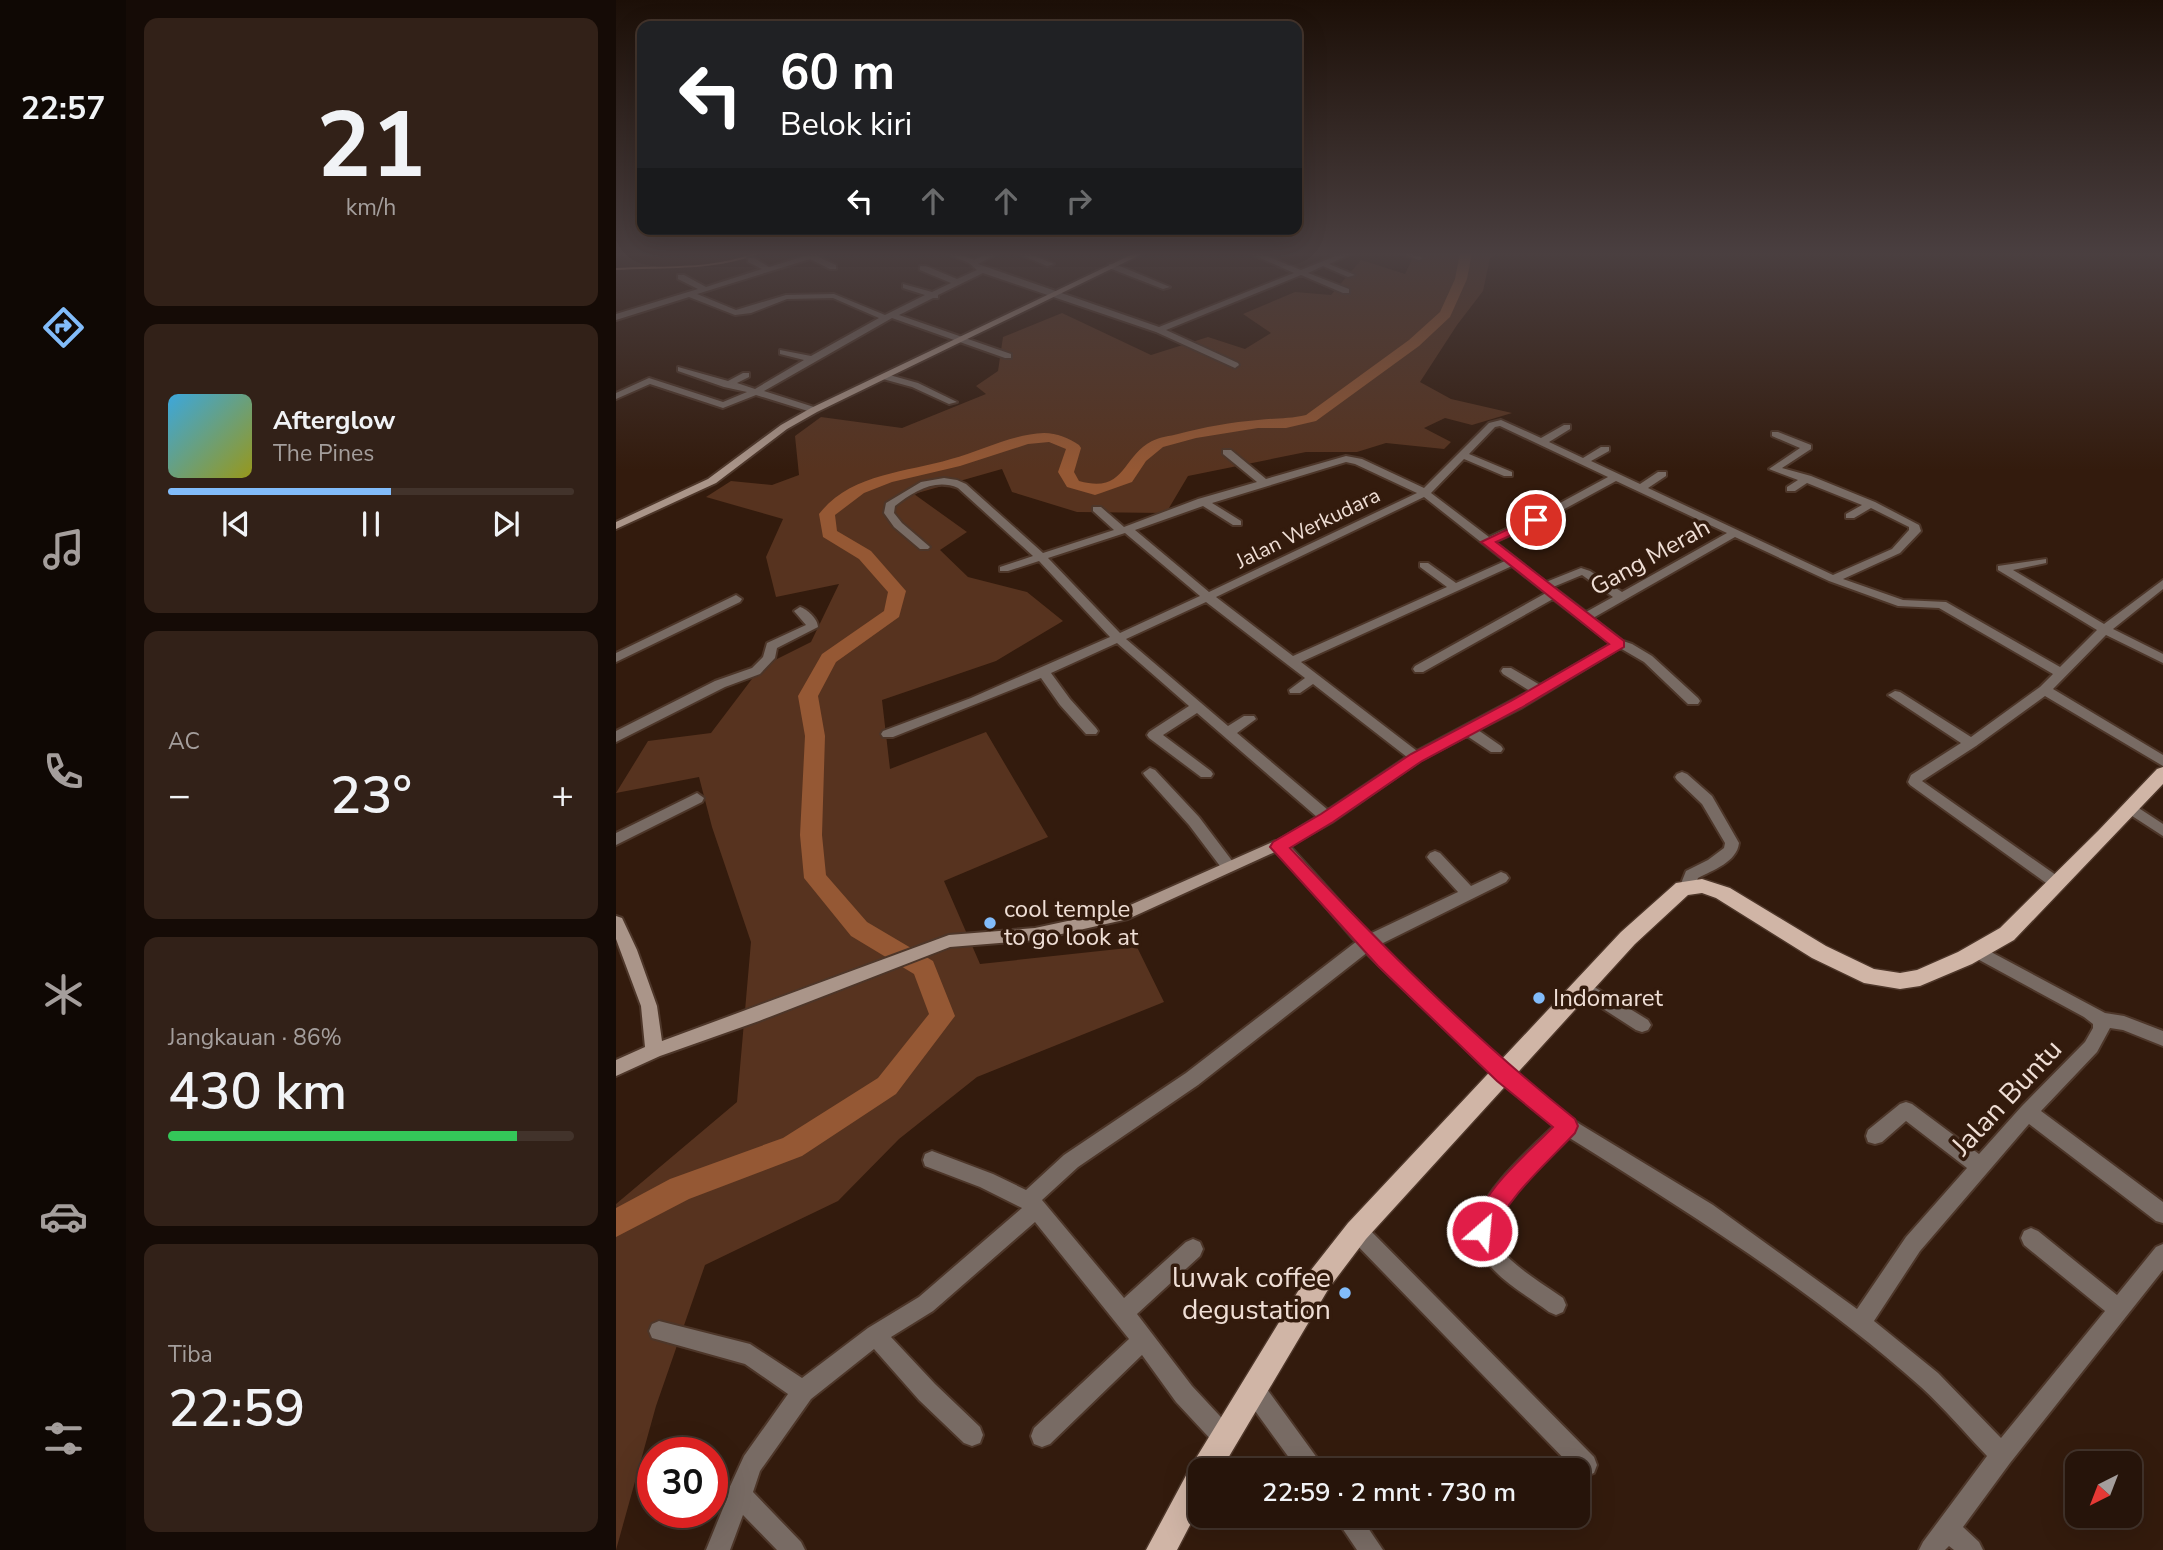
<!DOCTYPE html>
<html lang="id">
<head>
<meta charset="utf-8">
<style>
	body { margin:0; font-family:"Nunito Sans",sans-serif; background:#322118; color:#f1f3f6; height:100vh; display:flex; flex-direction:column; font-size:26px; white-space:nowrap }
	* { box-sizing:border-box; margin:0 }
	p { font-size:23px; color:#a49e9c }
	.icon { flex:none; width:38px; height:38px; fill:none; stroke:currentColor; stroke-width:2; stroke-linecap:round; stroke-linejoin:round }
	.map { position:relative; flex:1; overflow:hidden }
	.drawer { display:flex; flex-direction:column; gap:18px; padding:18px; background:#150b06; width:490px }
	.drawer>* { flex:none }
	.banner { position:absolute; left:21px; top:21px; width:665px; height:214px; border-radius:14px; box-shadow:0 7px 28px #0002,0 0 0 2px #42332b; background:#202124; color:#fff; overflow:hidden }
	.needle { width:46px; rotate:222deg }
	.fabs { position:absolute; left:1449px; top:1451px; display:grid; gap:14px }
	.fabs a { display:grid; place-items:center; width:77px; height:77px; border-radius:14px; background:#26140a; box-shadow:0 7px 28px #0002,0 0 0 2px #42332b; font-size:35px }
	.speed { position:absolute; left:21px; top:1437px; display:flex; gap:14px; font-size:35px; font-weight:700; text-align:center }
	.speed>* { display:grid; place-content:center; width:91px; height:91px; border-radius:50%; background:#26140a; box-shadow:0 7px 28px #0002,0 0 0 2px #42332b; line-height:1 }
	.speed .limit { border:10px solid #d22; background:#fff; color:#111 }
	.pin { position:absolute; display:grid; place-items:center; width:60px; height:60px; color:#fff; margin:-30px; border:4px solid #fff; border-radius:50%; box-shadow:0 2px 7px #0007 }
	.me { position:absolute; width:77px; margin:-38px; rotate:27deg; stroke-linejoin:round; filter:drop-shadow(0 0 5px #0008) }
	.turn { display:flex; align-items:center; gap:24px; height:147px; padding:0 28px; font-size:32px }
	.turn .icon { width:91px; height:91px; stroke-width:2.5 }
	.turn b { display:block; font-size:49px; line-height:60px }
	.lanes { display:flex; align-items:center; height:66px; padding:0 28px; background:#0003; justify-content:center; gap:35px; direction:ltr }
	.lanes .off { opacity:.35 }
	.big { font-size:52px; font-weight:600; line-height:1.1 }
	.drawer .card { flex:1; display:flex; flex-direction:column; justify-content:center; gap:10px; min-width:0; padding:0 24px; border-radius:14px; background:#322118 }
	.drawer .dial { align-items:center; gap:0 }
	.dial b { font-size:91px; line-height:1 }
	.song { display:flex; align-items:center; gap:21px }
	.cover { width:84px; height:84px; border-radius:10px; background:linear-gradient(135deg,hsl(200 70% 55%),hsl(60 70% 35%)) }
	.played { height:7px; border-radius:4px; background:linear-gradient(90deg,#82bcfa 55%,#42332b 55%) }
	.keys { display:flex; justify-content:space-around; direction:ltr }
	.heat { display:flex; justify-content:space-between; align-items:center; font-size:38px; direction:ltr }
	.charge { height:10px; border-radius:5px; background:linear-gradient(90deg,#34c759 86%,#42332b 0) }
	.trip { position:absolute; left:572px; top:1458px; width:402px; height:70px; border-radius:14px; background:#26140a; box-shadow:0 7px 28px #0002,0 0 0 2px #42332b; font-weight:600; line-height:70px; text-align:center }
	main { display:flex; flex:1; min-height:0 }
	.tabs { display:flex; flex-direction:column; width:126px; justify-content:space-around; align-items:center; background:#0f0804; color:#a49e9c }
	.tabs .icon { width:49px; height:49px }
	.tabs .selected { color:#82bcfa }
	.tabs b { font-size:32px; color:#f1f3f6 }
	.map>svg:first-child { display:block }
	.green { fill:#57331f }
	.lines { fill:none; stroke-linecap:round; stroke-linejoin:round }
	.stream { stroke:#b08064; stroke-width:2 }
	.river { fill:#955834; fill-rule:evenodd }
	.minor-casing { stroke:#4d3629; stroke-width:4 }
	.secondary-casing { stroke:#4d3629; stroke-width:4 }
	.primary-casing { stroke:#4d3629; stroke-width:3 }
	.minor { fill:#786b64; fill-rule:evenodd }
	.secondary { fill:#aa9589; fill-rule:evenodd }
	.primary { fill:#d0b5a6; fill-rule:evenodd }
	.route { fill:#e11d48; stroke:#92132f; stroke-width:2 }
	.poi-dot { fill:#82bcfa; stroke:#331b0d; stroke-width:2.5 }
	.labels { text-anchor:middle; stroke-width:7; stroke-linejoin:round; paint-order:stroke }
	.far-street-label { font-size:21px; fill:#efded5; stroke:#331b0d }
	.street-label { font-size:24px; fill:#efded5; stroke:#331b0d }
	.poi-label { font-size:24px; fill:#efded5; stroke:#331b0d; text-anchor:start }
	.near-street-label { font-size:28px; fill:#efded5; stroke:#331b0d }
	.near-poi-label { font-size:28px; fill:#efded5; stroke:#331b0d; text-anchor:end }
</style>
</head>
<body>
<main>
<nav class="tabs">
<b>22:57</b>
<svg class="icon selected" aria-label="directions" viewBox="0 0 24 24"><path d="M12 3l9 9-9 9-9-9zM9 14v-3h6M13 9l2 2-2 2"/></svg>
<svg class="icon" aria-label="music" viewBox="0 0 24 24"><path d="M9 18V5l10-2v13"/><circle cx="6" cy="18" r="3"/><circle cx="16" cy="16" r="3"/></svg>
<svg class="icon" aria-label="phone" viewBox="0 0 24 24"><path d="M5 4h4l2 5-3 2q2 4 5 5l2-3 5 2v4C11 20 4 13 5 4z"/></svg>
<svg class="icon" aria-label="climate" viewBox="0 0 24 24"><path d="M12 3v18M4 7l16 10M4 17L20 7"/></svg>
<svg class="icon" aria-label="car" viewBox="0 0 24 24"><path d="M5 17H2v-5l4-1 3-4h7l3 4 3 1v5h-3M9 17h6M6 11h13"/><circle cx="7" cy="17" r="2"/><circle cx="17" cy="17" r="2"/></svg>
<svg class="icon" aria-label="filters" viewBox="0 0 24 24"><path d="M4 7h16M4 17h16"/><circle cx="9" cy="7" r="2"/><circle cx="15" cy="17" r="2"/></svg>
</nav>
<section class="drawer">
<div class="card dial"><b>21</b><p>km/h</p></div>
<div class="card">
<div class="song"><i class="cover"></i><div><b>Afterglow</b><p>The Pines</p></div></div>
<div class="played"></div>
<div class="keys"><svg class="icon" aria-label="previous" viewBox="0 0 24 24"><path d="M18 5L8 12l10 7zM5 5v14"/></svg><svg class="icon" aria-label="pause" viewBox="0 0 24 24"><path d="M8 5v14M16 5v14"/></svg><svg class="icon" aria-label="next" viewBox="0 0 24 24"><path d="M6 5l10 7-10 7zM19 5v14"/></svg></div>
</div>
<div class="card"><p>AC</p>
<div class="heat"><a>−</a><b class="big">23°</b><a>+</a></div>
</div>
<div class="card"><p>Jangkauan · 86%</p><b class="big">430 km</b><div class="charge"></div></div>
<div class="card"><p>Tiba</p><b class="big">22:59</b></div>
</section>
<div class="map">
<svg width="1547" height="1550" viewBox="0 0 1547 1550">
	<rect width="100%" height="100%" fill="#331b0d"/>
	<path class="green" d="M799,253H882L874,258L867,291L841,325L804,382L835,399L896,413L856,425L829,418L808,428L835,442L828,449L770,443L741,452H690L572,476L550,513L461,512L396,492L386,469L298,494L351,532L324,550L352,577L411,592L447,621L380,661L266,700L274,769L370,732L432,837L328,881L364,964L521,947L548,1002L361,1077L283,1139L222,1201L89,1265L40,1406L0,1550V1204L121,1102L135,942L96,827L83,777L0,793L32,741L95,733L145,667L195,642L223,584L160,597L150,557L167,519L90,497L115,481L156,485L183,475L179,436L205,417L286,428L370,394L360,386L382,371L387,337L446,313L535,355L592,337L629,349L655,333L627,314L679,292L715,295L745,260L789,274Z"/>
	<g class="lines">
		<path class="stream" d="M0,269C48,266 96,271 142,253"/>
		<path class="river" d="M844,253H856L851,279L834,317L803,346L700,421L670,428H642L580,438L547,447L530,461L516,482L485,493L479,495L451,487L442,472L450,449L433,442L412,444L344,466L276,482L248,493L219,515L221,531L255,551L290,591L283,617L220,662L202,696L209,736L206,835L210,875L251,922L317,961L339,1016L280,1094L186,1156L73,1199L0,1237V1208L54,1179L167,1138L262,1078L313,1014L298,974L235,936L188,878L184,835L189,736L182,696L206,654L268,611L272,592L243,559L207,537L203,514C235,473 289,473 335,459C365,451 396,434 428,433C441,433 453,438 463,445L465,448L458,472L463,481C510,494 505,457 536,441C544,437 554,436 562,434C588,427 616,422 642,420C659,418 673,419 690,415L793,340L824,312L839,279Z"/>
		<defs>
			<path id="minor" d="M199,253H210L202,257L220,265V269H214L194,259L81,294L120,310L170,295L218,294L269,315L309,295L287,288V284L316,292L335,283L304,270V266H310L341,279L361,270L353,263L330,253H340L358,260L373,253H382L362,264L543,327L678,273L633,253H643L685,270L727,253H737L713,264L739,275L732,277L707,266L692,273L733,289V293H727L685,275L550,330L622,363L623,365L619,368L540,332L367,273L322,295V298H317L283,315L395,354V358H389L276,318L148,391L201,408V412H195L140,395L107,408L34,384L0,399V393L33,378L107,402L131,392L108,387L62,371V367L112,381L127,373H133V377L121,383L139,389L188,360L164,354V350L195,356L263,318L217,298L171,299L135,313L119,315L73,297L0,320V314L82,289L62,279V275H68L90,287L146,269L132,262V258H138L153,267Z
				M401,253H411L438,264L431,266Z
				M784,253H794L807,258L803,260Z
				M493,264H499L554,287L547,289L493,268Z
				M270,374L302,383L341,402L333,404L296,387L267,379V375Z
				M885,420L925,438L948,425H954V429L933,442L967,458L985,447H993V451L975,461L1024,484L1042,472H1050V476L1032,488L1217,575L1276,549L1293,530V527L1255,508L1238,518H1230V514L1246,505L1191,483L1179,491H1171V487L1182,480L1153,469L1184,448L1156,436V432H1162L1195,445V449L1166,468L1195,476L1259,502L1303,525L1305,531L1284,553L1227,579L1287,600L1330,602L1444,667L1481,630L1382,570V566L1430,559V563L1397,570L1488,624L1547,580V589L1497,629L1547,654V663L1490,635L1437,689L1547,755V766L1429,696L1360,746L1306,781L1447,880L1450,884L1447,888H1437L1294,785L1292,782L1295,775L1345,743L1272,695L1279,691L1284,692L1355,737L1424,687L1437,674L1323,608L1282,606L1213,581L1119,537L977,618L1007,641L1016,644L1036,656L1082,698L1084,701L1082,704H1072L1028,662L1004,648L905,708L862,730L885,746L887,749L885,752H875L851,736L805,760L716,822L663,852L658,851L656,847L658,843L701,817L581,713L547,735L595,771L597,774L595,777H585L533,738L531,735L533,732L573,706L501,643L435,673L454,699L480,728L482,731L480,734H470L444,705L425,678L277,737H267L265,734L267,731L355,698L494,637L423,561L392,571H384V567L417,556L342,488C319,478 297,492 279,506L278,513L286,523L314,547L312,549H304L278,527L268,513L270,503L305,482L328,478L341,480L350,484L427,553L498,530L477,511V507H485L508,527L582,499L641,482L607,454V450H615L650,479L730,456L746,459L808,488L873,423ZM884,426L992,477L933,509L873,537L815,493L848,459L888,476H896V472L853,454L879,427ZM730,462L739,464L801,493L593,592L519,530L587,506L617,525H625V521L596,503ZM1000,481L1111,533L1006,592L974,571L965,568L930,582L879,542L941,513ZM808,497L889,561L840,583L812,563H804V567L831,587L677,656L600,597ZM509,533L584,596L504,633L432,558ZM896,566L930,593L799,666L797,669L799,672H807L937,599L995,644L924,685L895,668H887L885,671L887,674L914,691L801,751L685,662ZM966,575L997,597L970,612L937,587ZM590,602L689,678L673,690L674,693H684L697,684L791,757L712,810L621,733L640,719L638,716H628L612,726L510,639Z
				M120,595L126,599L124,602L0,662V653Z
				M184,607C191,609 202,619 202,627L161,648L159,658L144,674L109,687L0,742V731L99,681L136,668L147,657L151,643L190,625L178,611Z
				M534,768L539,770L583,817L617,862L620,866L617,870H607L573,825L529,776L527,773Z
				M1066,772L1071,774L1096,796L1123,843C1121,862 1097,870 1082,878L1077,890H1067L1064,886L1070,871L1092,860L1108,848L1109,843L1086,804L1061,780L1059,777L1061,774Z
				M81,793L88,798L86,802L0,845V833Z
				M1515,803L1547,824V836L1510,812L1508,808L1510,804Z
				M819,851L824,853L855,886L885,872L890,874L893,878L890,882L757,948L582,1085L462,1167L426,1200L508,1298L570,1242L577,1239L584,1242L587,1249L584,1256L521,1314L576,1386L616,1429L619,1437L616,1445L608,1448L600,1445L560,1402L526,1355L434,1444L426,1447L418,1444L415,1436L418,1428L513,1339L419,1222L317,1311L275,1337L319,1384L364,1427L367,1435L364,1443L356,1446L348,1443L303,1400L258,1349L195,1399L144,1471L137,1492L185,1542L189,1550H161L127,1515L114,1550H90L112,1496L111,1493L128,1456L172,1394L129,1364L36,1338L33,1331L36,1324L43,1321L134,1344L186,1378L252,1328L303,1297L406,1208L364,1187L309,1166L307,1160L309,1154L316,1151L377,1174L410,1190L448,1155L570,1073L745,938L842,892L814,861L811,857L814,853Z
				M1362,945L1489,1013L1508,1016L1547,1031V1046L1507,1030L1494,1028L1481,1052L1425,1111L1547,1202V1223L1540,1221L1413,1124L1304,1251L1258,1321L1322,1373L1385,1438L1489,1311L1408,1245L1405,1238L1408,1231L1415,1228L1422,1231L1501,1295L1540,1247L1547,1244V1270L1394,1463L1347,1527L1363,1542L1367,1550H1338L1333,1546L1329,1550H1303L1307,1542L1371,1456C1349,1433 1328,1408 1305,1387C1197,1291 1074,1213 952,1137C933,1155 867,1212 880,1241C890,1263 928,1284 947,1298L950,1305L947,1312L940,1315L933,1312C912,1296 887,1283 870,1261C864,1254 858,1242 858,1232C859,1197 914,1149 938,1126L882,1080L879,1075L882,1070L888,1067L894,1070L957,1120L1097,1205L1241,1309L1290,1237L1351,1168L1290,1121L1266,1142L1259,1144L1252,1142L1250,1136L1252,1130L1284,1104L1290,1102L1296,1104L1363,1154L1406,1106L1469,1042L1477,1028V1024L1468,1017L1356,956L1354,951L1356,946Z
				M967,980L1032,1020L1035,1025L1032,1030L1026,1032L1020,1030L961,992L959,987L961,982Z
				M741,1221L748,1224L978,1457L981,1465L978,1473L970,1476L959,1470L734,1238L731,1231L734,1224Z
				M637,1378L645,1381L704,1462L707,1470H682L629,1397L626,1389L629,1381Z
				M718,1516H744L767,1550H741Z"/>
			<path id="secondary" d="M519,253H528L201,412L171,429L100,483L0,529V522L92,479L165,425L195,408Z
				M659,841L674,846L757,938L894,1070L897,1075L894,1080L888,1083L882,1080L745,948L664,854L659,852L512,919L419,940L334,947L143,1021L44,1056L0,1076V1060L29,1047L25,1006L0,939V916L6,918L21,950L41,1006L46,1041L333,935L419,928L503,910Z"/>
			<path id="primary" d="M1547,767V784L1398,940L1356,964L1304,986L1284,989L1248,983L1196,958L1100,898L1086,893L1072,895L1019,944L750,1239L713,1288L605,1470H584V1506L561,1550H530L574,1468L695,1270L732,1223L1005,932L1060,883L1086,879L1114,888L1210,946L1258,969L1284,973L1301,970L1342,952L1384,928L1482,831L1541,769Z"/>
		</defs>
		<use href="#minor" class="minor-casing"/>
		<use href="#secondary" class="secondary-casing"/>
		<use href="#primary" class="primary-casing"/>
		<use href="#minor" class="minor"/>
		<use href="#secondary" class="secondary"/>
		<use href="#primary" class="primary"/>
	</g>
	<linearGradient id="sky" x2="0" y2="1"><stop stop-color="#1c0f07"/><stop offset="0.54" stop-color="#4a3f40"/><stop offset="1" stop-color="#4a3f40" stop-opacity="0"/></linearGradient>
	<rect width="1547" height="470" fill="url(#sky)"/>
	<path class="route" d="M920,516L927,520L925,522L880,542L1008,641V647L905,708L806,761L717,822L674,848C764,944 856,1037 959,1119L962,1126L959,1133C928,1166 892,1196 874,1238L866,1241L858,1238L855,1231C868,1188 907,1158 937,1127L881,1081L762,966L654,847L657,842L705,814L795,754L895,701L993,644L865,542Z"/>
	<g class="poi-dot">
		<circle cx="374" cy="923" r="7"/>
		<circle cx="923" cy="998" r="7"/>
		<circle cx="729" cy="1293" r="7"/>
	</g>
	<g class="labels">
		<g class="far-street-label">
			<text transform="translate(692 528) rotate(-26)" y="7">Jalan Werkudara</text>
		</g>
		<g class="street-label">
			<text transform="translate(1034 557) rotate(-29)" y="8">Gang Merah</text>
		</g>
		<g class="poi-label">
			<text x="388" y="917">cool temple<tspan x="388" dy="28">to go look at</tspan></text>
			<text x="937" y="1006">Indomaret</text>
		</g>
		<g class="near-street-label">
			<text transform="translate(1390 1097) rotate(-47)" y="10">Jalan Buntu</text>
		</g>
		<g class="near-poi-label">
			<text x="715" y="1287">luwak coffee<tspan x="715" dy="32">degustation</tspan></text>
		</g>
	</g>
</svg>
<div class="fabs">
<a><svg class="needle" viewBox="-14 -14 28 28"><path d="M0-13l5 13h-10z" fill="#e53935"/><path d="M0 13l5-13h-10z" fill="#a49e9c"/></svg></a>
</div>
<div class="speed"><div class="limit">30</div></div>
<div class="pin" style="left:920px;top:520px;background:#d93025"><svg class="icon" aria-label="arrive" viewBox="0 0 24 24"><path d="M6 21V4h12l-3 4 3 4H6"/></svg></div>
<svg class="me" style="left:866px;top:1231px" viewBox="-20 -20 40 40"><circle r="17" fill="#e11d48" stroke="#fff" stroke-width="3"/><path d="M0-11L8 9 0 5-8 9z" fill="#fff"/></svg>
<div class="trip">22:59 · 2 mnt · 730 m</div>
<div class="banner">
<div class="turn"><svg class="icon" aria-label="left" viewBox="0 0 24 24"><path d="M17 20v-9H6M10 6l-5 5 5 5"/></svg><div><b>60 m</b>Belok kiri</div></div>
<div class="lanes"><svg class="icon" aria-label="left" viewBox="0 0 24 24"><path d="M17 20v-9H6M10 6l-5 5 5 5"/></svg><svg class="icon off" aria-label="ahead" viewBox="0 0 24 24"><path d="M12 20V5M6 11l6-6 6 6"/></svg><svg class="icon off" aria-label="ahead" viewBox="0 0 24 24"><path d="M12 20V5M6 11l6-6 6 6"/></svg><svg class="icon off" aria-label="right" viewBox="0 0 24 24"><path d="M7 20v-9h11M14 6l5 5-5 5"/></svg></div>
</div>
</div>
</main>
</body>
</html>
